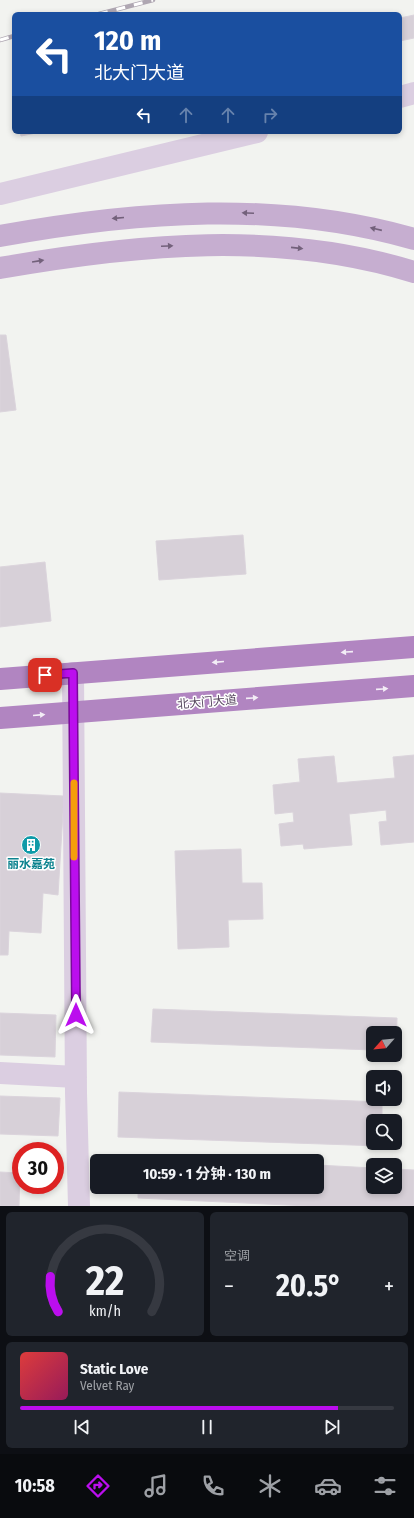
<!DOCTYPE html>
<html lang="zh">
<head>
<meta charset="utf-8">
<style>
	body { margin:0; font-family:"Fira Sans Condensed","Noto Sans SC",sans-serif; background:#20242c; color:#f1f3f6; height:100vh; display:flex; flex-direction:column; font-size:15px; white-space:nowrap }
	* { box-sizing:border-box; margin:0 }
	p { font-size:13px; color:#9ea1a6 }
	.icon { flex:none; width:22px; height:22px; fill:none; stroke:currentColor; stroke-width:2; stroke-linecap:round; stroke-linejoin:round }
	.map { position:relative; height:1206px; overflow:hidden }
	.panel { display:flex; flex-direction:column; gap:6px; padding:6px; background:#0d0f14; flex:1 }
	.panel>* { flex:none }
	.top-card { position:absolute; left:12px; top:12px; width:390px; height:122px; border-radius:6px; box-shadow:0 2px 6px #0003; background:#1a4fa0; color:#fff; overflow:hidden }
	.needle { width:26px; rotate:243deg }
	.buttons { position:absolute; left:366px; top:1026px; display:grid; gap:8px }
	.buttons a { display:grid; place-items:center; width:36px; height:36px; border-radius:6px; background:#171b24; box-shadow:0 2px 6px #0003; font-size:20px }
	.speed { position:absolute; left:12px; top:1142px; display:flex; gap:8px; font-size:20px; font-weight:700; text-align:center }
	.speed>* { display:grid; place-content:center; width:52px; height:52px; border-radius:50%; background:#171b24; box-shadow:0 2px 6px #0003; line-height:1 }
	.speed .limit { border:6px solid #d22; background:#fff; color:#111 }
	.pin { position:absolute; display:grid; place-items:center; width:34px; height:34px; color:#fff; margin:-17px; border-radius:8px; box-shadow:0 2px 6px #0006 }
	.me { position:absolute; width:44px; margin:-22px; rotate:0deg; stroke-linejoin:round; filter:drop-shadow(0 0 3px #0008) }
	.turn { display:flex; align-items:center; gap:14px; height:84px; padding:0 16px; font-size:18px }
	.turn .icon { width:52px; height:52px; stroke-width:2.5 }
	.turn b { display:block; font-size:28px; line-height:34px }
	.lanes { display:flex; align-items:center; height:38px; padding:0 16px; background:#0003; justify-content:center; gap:20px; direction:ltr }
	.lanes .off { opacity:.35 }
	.big { font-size:30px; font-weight:700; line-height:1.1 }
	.panel .card { flex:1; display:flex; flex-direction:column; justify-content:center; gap:6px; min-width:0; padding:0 14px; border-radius:6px; background:#20242c }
	.panel .dial { align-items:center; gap:0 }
	.dial svg { height:104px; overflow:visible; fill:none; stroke:#363941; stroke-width:7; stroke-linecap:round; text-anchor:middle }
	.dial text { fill:#f1f3f6; stroke:none }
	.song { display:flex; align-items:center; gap:12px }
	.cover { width:48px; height:48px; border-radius:6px; background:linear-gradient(135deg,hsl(0 70% 55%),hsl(330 70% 35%)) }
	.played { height:4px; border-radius:2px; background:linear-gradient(90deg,#bb0eee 85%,#363941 85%) }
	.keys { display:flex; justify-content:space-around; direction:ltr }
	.heat { display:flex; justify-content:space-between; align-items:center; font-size:22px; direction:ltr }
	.panel .tiles { flex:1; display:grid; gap:6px; grid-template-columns:1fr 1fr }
	.card:last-child { grid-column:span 2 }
	.trip { position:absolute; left:90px; top:1154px; width:234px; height:40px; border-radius:6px; background:#171b24; box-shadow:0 2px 6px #0003; font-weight:700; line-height:40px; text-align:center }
	.menu { display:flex; height:64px; justify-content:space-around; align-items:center; background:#090b0e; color:#9ea1a6 }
	.menu .icon { width:28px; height:28px }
	.menu .on { color:#bb0eee }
	.menu b { font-size:18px; color:#f1f3f6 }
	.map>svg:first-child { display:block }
	.building { fill:#d7d0d8; stroke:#dbd4dc }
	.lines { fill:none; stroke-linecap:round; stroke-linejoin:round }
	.minor { stroke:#dbcee1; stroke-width:22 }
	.major { stroke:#c6aed0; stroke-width:22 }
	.highway { stroke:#b185c1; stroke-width:22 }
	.rail-casing { stroke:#afa7b2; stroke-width:4.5 }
	.rail { stroke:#fff; stroke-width:3; stroke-dasharray:9; stroke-linecap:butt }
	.oneway { fill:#73617b }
	.oneway2 { fill:#f3edf6 }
	.route-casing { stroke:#7a099b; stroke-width:10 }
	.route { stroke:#bb0eee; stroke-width:7 }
	.slow { stroke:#f59e0b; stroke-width:7 }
	.labels { text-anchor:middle; stroke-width:3; stroke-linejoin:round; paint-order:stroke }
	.street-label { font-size:12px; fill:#57475f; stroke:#fff }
	.culture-label { font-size:12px; font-weight:bold; fill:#0d838f; stroke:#fff }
</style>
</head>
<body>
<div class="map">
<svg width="414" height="1206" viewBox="0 0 414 1206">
	<rect width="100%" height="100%" fill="#f2f3f0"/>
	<path class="building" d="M414,15V38L400,41V18Z
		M20,132H41L21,136Z
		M0,335H6L16,410L0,412Z
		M243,535L246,574L159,580L156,541Z
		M45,562L51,621L0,627V567Z
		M414,755V842L381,845L379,822L387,821L386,810L349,814L352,845L304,849L303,844L281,846L279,824L294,822L293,812L275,814L273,785L300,782L298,759L334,756L337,783L395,778L393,757Z
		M0,793L64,796L58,895L43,893L41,933L9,931L8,955H0Z
		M241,849L242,883H262L263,919L228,920L229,947L178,949L175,851Z
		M153,1009L397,1018L396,1051L395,1033H373V1050L151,1042Z
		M0,1013L56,1015L55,1057L0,1055Z
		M119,1092L382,1102V1121H373V1143H381V1146L118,1137Z
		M0,1096L60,1098L58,1136L0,1134Z
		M140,1156L236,1161H139Z
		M317,1165L373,1168V1187H395V1169L414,1170V1206H308L138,1198V1187H317Z
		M0,1172L20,1173L19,1206H0Z"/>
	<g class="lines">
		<path class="minor" d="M400,97L414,93
			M0,194L257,132
			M73,673L76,1093L79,1206
			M0,1073L76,1077"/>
		<path class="major" d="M0,236C138,211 278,200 414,239
			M0,268C137,244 279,230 414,272"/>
		<path class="highway" d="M0,679L414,647
			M0,718L414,686"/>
		<defs>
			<path id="rail" d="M99,14L153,0
				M0,40L14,36"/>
		</defs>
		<use href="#rail" class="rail-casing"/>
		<use href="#rail" class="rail"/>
	</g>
	<defs><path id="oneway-solid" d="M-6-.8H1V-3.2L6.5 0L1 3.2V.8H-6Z"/></defs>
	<g class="oneway">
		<use href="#oneway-solid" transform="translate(248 213) rotate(-178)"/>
		<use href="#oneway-solid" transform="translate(118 218) rotate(175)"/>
		<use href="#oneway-solid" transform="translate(376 229) rotate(-167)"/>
		<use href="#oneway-solid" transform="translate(167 246) rotate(-3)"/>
		<use href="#oneway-solid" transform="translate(297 248) rotate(6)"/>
		<use href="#oneway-solid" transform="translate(38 261) rotate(-9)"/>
	</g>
	<g class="oneway2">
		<use href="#oneway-solid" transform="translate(347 652) rotate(176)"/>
		<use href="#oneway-solid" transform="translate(218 662) rotate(175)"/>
		<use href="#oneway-solid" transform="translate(382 689) rotate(-4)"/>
		<use href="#oneway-solid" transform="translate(252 698) rotate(-4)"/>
		<use href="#oneway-solid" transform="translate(39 715) rotate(-5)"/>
	</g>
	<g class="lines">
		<defs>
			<path id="route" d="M45,675L73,673L76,1015"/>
		</defs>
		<use href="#route" class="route-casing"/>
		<use href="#route" class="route"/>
		<path class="slow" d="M74,783V857"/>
	</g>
	<defs>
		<symbol id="building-disc" viewBox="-11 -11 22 22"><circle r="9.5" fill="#0f9aa8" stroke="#fff"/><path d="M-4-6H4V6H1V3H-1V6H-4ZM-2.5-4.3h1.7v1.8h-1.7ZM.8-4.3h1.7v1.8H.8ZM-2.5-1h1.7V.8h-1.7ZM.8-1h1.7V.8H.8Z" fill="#fff"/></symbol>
	</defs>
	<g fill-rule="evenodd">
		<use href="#building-disc" x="20" y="834" width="22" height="22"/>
	</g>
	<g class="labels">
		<g class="street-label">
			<text transform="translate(207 702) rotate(-5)" y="4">北大门大道</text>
		</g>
		<g class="culture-label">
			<text x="31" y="868">丽水嘉苑</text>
		</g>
	</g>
</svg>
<div class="buttons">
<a><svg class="needle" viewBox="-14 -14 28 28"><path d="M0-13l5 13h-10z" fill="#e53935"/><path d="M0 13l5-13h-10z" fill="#9ea1a6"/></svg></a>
<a><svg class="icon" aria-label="sound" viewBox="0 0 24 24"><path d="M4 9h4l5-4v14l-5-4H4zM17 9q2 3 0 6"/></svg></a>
<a><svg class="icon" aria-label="search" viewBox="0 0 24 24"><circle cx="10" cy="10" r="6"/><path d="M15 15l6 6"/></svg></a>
<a><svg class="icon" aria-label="layers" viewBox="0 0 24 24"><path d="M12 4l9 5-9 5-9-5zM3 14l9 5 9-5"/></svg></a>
</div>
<div class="speed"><div class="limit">30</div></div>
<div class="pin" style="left:45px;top:675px;background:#d93025"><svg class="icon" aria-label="arrive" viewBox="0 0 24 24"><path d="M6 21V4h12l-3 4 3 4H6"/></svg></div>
<svg class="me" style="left:76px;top:1015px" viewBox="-20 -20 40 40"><path d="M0-17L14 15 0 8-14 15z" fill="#bb0eee" stroke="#fff" stroke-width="4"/></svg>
<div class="trip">10:59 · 1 分钟 · 130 m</div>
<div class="top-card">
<div class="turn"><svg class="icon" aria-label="left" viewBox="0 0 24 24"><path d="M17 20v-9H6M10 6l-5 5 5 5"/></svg><div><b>120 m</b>北大门大道</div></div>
<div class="lanes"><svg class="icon" aria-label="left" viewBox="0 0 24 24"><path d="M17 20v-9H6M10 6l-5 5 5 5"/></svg><svg class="icon off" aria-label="ahead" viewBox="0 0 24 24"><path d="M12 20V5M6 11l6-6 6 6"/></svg><svg class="icon off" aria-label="ahead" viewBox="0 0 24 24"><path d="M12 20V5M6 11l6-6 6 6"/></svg><svg class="icon off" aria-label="right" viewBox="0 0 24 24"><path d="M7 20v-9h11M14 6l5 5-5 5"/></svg></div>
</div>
</div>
<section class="panel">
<div class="tiles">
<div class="card dial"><svg viewBox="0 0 100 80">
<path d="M14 69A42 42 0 1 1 86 69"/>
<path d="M14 69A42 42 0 0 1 8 42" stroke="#bb0eee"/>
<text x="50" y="56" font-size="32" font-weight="700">22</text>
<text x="50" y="72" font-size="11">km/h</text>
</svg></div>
<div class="card"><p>空调</p>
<div class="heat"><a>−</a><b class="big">20.5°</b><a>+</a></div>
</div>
<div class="card">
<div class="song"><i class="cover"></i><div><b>Static Love</b><p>Velvet Ray</p></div></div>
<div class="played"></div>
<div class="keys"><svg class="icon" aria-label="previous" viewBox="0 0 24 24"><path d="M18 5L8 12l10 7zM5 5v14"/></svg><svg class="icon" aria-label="pause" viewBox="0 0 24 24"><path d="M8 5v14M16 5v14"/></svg><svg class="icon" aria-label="next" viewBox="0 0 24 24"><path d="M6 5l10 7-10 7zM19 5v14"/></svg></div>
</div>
</div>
</section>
<nav class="menu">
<b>10:58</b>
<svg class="icon on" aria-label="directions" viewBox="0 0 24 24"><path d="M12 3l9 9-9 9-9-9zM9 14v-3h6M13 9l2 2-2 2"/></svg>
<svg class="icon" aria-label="music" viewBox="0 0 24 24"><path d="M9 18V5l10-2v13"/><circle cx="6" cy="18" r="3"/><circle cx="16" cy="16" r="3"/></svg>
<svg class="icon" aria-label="phone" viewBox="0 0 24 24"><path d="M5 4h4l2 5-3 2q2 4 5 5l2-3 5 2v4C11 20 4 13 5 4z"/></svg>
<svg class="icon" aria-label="climate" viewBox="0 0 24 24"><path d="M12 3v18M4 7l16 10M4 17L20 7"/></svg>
<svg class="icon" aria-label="car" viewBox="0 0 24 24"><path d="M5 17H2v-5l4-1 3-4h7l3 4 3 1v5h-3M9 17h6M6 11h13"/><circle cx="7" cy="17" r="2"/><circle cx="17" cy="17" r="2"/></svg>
<svg class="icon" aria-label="filters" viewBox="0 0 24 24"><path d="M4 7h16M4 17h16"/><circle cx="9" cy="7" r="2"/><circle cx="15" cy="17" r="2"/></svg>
</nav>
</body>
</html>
